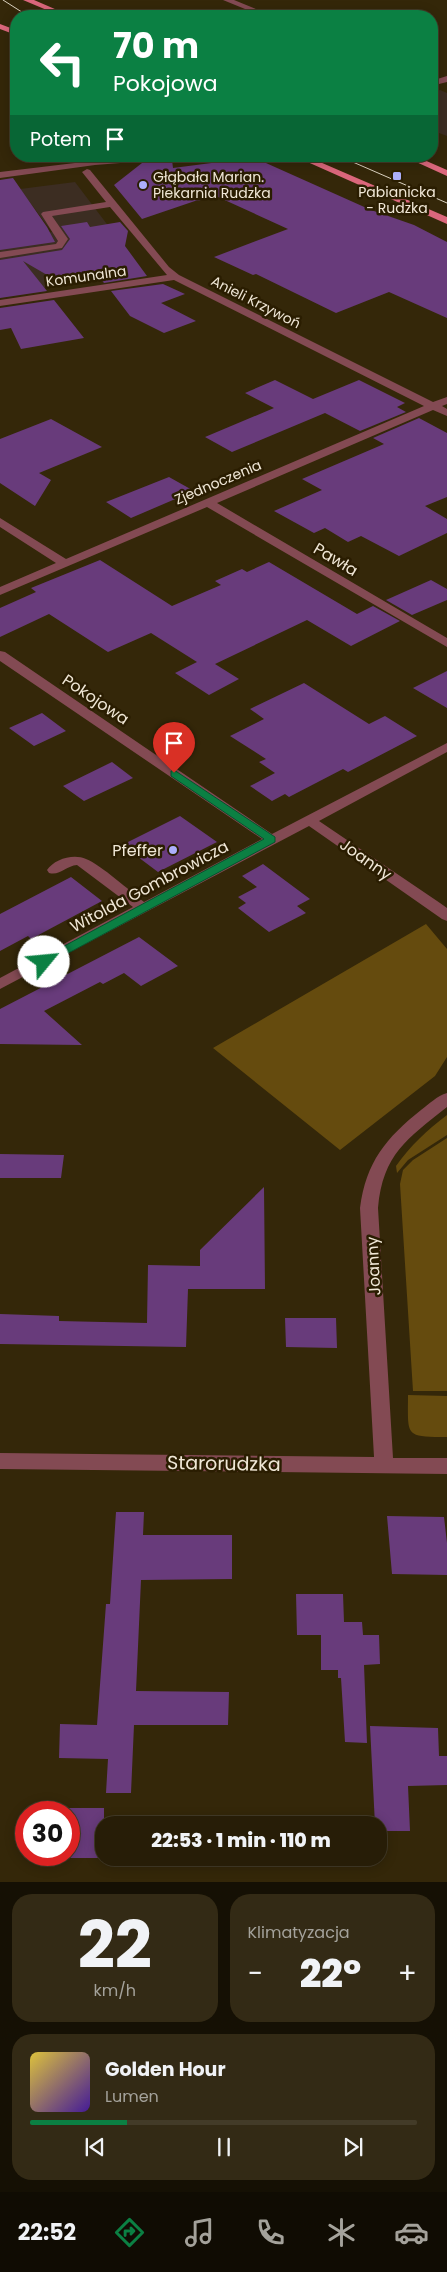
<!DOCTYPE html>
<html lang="pl">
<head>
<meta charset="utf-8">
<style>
	body { margin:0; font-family:Poppins,sans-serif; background:#332a15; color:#f1f3f6; height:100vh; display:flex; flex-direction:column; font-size:19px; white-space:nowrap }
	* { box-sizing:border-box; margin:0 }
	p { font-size:16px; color:#a4a29b }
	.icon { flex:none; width:28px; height:28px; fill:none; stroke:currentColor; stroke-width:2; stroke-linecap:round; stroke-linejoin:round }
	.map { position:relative; height:1882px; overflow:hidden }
	.sheet { display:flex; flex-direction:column; gap:12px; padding:12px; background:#151004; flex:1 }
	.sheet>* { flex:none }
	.guide { position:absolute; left:10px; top:10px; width:428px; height:152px; border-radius:20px; box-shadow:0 2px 12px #0003,0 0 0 1px #433b28; background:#0b8043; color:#fff; overflow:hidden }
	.speed { position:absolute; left:15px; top:1801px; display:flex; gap:10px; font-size:25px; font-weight:700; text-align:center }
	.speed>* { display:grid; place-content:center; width:65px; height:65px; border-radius:50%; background:#271d07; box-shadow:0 2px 12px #0003,0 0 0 1px #433b28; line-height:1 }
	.speed .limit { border:8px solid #d22; background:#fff; color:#111 }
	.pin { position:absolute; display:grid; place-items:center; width:42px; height:42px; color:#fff; margin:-51px -21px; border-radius:50% 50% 50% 0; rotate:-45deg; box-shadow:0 0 5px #0007 }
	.pin .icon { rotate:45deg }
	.me { position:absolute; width:55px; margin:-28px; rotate:62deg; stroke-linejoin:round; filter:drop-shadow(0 0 4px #0008) }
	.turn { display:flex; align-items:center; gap:18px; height:105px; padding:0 20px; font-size:22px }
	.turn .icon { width:65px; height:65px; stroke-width:2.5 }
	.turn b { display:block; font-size:35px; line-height:42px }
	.then { display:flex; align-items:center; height:48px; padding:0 20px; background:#0003; gap:10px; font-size:19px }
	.big { font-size:38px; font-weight:800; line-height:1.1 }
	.sheet .tile { flex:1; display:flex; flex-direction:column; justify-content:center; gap:8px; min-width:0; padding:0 18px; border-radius:20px; background:#332a15 }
	.sheet .dial { align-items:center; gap:0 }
	.dial b { font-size:65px; line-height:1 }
	.song { display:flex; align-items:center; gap:15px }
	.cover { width:60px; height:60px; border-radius:8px; background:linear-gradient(135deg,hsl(50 70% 55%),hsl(260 70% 35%)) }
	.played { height:5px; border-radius:2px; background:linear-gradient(90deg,#0b8043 25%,#433b28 25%) }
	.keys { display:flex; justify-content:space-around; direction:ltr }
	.heat { display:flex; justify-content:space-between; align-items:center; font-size:28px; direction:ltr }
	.sheet .tiles { flex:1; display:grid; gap:12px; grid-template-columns:1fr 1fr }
	.tile:last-child { grid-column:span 2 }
	.trip { position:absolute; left:95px; top:1816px; width:292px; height:50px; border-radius:20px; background:#271d07; box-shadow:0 2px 12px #0003,0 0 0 1px #433b28; font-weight:800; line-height:50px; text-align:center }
	.tabs { display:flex; height:80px; justify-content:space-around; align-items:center; background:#100c03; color:#a4a29b }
	.tabs .icon { width:35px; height:35px }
	.tabs .on { color:#0b8043 }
	.tabs b { font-size:22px; color:#f1f3f6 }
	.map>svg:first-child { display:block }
	.commercial { fill:#3c2d22 }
	.green { fill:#654b0e }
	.building { fill:#683b7b }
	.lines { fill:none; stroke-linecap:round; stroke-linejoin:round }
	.minor { fill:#834a53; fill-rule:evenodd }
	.major { fill:#db677c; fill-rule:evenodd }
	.tram { stroke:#dbd2c0; stroke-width:1 }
	.route { fill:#0b8043; stroke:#07532c }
	.poi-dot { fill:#acaffb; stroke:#2a1d01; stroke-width:2 }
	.labels { text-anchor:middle; stroke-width:5; stroke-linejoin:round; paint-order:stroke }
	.far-poi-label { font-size:14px; fill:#f0e7d6; stroke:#2a1d01; text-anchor:start }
	.far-street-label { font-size:14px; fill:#f0e7d6; stroke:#2a1d01 }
	.street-label { font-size:16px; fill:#f0e7d6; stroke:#2a1d01 }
	.poi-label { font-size:16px; fill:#f0e7d6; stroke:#2a1d01; text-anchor:end }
	.near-street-label { font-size:19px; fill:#f0e7d6; stroke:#2a1d01 }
</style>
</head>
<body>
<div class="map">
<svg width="447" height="1882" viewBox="0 0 447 1882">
	<rect width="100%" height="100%" fill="#342709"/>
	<path class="commercial" d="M440,90L447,93V136L431,130V93Z
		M75,182L144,273L0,294V239L52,232L20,189Z"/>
	<path class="green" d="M426,924L447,949V1057L435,1076L340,1150L213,1048Z
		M447,1115V1135L408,1160L397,1173L396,1166C410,1146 427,1130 447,1115Z
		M447,1138V1391H413L400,1184L403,1170L413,1160Z
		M408,1395L447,1396V1437C404,1437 408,1436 408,1395Z"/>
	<path class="building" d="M250,158L257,159L371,210L414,225L447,242V318L389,292L336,313L256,274L253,275L214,257L288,229L218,197L195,201L142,219L114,185L142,163L172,160L173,168Z
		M13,178L47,227L55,242L0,250V180Z
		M87,222L90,227L120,222L128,231L125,246L147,276L104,283L96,273L54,279L23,261L47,291L0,298V260L62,250L70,239L61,226Z
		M163,284L185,294L161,303L196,321L164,333L130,316L111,291Z
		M54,300L84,338L21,349L11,328L0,330V308Z
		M275,380L313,399L359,380L405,403L397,407L406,412L360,431L325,413L232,452L205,437L274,408L245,393Z
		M419,418L447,433V497L425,506L447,519V533L399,556L361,536L348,542L325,528L314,533L274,511L322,490L302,479L384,444L373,438Z
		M51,419L102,447L39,473L51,480L35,506L0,483V439Z
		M169,477L194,491L131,518L106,502Z
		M100,560L172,606L221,585L215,581L242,569L247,572L269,562L357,614L373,606L400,621L351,646L307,620L215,664L239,679L209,695L175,673L197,662L151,633L108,652L49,614L0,637V608L36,592L31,588Z
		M431,580L447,589V600L412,615L386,600Z
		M447,671V708L413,688Z
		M304,683L369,724L385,716L417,736L348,772L343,769L289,797L285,794L272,801L250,786L275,773L259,762L266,759L230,736L264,719L250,709Z
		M42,713L66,731L34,746L9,728Z
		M112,762L133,778L84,801L63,786Z
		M180,816L217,842L158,872L122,845Z
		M263,864L310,899L297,906L306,913L269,932L238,908L246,903L238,897L257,887L242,876Z
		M71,877L102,901L31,939L28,936L0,951V914Z
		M139,937L178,966L141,986L124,973L103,984L100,982L44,1011L82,1045L0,1044V1009Z
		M0,1154L64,1155L61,1178H0Z
		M264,1187L265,1289H188L186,1347L0,1344V1314L59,1316V1321L147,1323L148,1265L200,1266V1250Z
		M285,1318H336L337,1348L286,1347Z
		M116,1512H144L143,1535H232V1579L141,1580L136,1691L229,1692L228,1725H134L131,1793H106L108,1759L59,1758L60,1724L97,1725L106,1604H110Z
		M387,1516L444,1517L447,1543V1575L392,1574Z
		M296,1594H343L344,1622H362L363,1635H379L380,1664L364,1665L367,1743L345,1742L341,1678H338V1670H321V1635H297Z
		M370,1726L438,1728L439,1756H447V1785L408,1786L410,1831H379V1825H375Z
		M57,1808H104V1858H54V1855H69V1812H57Z"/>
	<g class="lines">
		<path class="minor" d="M223,0H234L273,16H262Z
			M447,76V82L431,86V81Z
			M133,156H175L171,159L95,165L0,178V172Z
			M87,169L90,170L169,267L179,275L433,402L447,397V404L442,406L447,409V416L433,410L217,503L447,638V647L207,507L0,595V587L56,563L0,527V518L66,559L424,406L174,280L0,306V300L167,275L110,207L52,216L68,239L62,248L0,258V252L56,244L58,241L41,214L43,212L106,202L82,172Z
			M0,651L5,652L272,834L447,743V752L319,821L440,903L447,908V921L442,919L309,826L0,989V978L133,907L77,865C66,866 60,876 49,873L47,870C54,859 74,853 86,859C101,865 130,891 144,902L262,839L0,661Z
			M447,1093V1107C407,1139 383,1154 378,1208L393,1458H447V1474L0,1469V1453L374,1457L360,1208C366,1162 386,1138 421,1110C429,1104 437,1096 447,1093Z"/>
		<path class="major" d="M23,0H34L71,16H61Z
			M0,24L16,30V35L0,29Z
			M294,156H306L447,217V224Z
			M403,156H415L447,170V176Z"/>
		<path class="tram" d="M3,0L28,16
			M339,156L447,203"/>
	</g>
	<path class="route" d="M174,770L275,837V842L48,964H40L39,962L40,959L264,839L171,776V771Z"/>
	<g class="poi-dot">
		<rect x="392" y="171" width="10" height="10" rx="2.5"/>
		<circle cx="143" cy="185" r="5"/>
		<circle cx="173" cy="850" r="5"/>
	</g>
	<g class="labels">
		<g class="far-poi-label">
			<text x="153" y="182">Głąbała Marian.<tspan x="153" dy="16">Piekarnia Rudzka</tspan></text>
			<text x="397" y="197" text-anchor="middle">Pabianicka<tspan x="397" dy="16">- Rudzka</tspan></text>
		</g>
		<g class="far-street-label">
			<text transform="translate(86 276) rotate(-8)" y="5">Komunalna</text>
			<text transform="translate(256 302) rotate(27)" y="5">Anieli Krzywoń</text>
			<text transform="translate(218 482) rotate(-23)" y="5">Zjednoczenia</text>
		</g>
		<g class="street-label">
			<text transform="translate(336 559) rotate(31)" y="6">Pawła</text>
			<text transform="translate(96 699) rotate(34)" y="6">Pokojowa</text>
			<text transform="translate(366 859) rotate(35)" y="6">Joanny</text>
			<text transform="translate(149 886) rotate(-28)" y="6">Witolda Gombrowicza</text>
			<text transform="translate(373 1266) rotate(-93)" y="6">Joanny</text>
		</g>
		<g class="poi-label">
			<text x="163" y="856">Pfeffer</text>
		</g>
		<g class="near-street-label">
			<text transform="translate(224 1463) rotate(1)" y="7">Starorudzka</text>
		</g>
	</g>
</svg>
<div class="speed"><div class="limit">30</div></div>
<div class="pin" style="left:174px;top:773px;background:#d93025"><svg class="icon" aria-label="arrive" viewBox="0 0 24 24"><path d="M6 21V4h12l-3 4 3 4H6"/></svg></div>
<svg class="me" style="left:44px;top:962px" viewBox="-20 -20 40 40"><circle r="19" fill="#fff"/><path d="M0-13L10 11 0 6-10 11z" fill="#0b8043"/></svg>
<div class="trip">22:53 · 1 min · 110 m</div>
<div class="guide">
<div class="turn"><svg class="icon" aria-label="left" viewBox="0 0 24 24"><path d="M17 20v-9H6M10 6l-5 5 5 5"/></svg><div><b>70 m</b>Pokojowa</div></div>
<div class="then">Potem<svg class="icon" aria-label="arrive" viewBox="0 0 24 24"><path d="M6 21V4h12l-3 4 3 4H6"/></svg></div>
</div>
</div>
<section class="sheet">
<div class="tiles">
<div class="tile dial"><b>22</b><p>km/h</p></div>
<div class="tile"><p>Klimatyzacja</p>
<div class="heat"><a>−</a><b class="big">22°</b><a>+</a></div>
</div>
<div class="tile">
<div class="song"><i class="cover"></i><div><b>Golden Hour</b><p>Lumen</p></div></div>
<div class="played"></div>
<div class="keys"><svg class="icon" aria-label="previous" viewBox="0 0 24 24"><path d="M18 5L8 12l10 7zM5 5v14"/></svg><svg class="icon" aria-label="pause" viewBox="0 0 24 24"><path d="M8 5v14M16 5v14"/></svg><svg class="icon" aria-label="next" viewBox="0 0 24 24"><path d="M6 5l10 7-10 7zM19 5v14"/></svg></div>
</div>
</div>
</section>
<nav class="tabs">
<b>22:52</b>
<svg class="icon on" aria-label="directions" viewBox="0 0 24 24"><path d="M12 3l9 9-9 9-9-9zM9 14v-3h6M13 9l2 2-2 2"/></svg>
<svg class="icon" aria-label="music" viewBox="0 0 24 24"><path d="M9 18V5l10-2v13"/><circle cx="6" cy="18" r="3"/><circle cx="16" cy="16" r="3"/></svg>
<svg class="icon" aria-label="phone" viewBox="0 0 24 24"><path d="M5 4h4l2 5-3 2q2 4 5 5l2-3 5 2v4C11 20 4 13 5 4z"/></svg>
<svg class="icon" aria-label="climate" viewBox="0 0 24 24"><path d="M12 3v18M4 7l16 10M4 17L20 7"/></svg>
<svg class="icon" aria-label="car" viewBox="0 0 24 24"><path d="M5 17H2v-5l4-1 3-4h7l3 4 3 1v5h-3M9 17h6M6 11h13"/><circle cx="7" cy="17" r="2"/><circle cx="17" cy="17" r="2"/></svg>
</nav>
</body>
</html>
